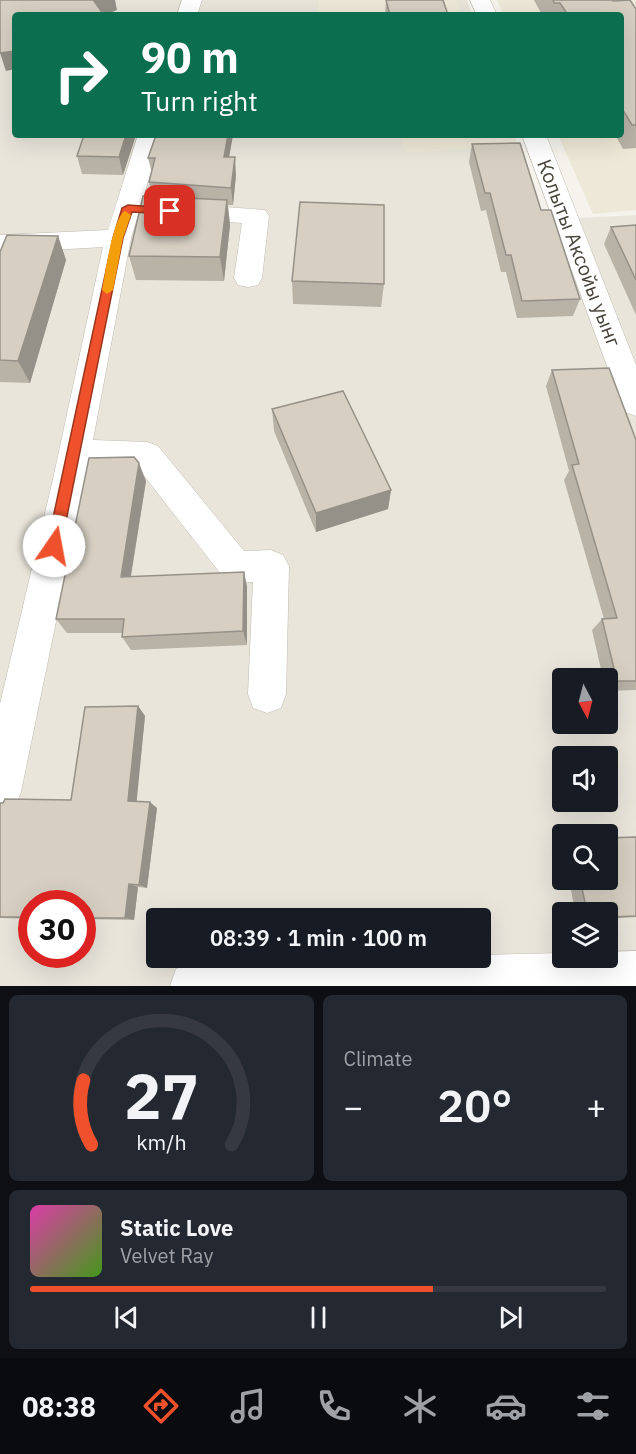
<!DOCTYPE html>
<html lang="en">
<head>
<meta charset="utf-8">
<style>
	body { margin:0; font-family:"IBM Plex Sans",sans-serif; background:#242831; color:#f1f3f6; height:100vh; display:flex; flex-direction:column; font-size:22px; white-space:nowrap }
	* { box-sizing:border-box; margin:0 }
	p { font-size:20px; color:#9ea1a6 }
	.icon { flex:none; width:33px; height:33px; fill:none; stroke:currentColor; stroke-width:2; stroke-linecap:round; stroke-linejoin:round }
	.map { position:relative; height:986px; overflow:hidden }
	.sheet { display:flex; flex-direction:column; gap:9px; padding:9px; background:#0d0f14; flex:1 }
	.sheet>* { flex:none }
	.top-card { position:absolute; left:12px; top:12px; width:612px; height:126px; border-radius:6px; box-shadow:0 6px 24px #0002; background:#0b6e4f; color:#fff; overflow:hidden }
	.needle { width:39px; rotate:173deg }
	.controls { position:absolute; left:552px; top:668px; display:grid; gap:12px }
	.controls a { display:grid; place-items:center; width:66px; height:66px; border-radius:6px; background:#171b24; box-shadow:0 6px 24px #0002; font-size:30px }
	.speed { position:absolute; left:18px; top:890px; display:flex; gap:12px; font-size:30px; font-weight:700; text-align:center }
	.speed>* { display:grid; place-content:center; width:78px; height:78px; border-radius:50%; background:#171b24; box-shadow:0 6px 24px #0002; line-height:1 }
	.speed .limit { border:9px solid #d22; background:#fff; color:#111 }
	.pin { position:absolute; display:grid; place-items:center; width:51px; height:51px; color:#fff; margin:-26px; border-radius:12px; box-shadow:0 3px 9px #0006 }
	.me { position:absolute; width:66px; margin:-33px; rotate:12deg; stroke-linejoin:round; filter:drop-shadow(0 0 4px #0008) }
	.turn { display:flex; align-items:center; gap:21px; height:126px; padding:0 30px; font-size:27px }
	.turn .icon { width:78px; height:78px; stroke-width:2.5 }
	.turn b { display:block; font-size:42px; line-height:51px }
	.big { font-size:45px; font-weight:600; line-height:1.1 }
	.sheet .widget { flex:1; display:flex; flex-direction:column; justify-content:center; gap:9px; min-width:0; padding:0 21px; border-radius:9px; background:#242831 }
	.sheet .dial { align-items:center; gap:0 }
	.dial svg { height:156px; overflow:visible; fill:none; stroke:#363941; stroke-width:7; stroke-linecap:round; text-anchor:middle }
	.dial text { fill:#f1f3f6; stroke:none }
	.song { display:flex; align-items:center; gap:18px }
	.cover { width:72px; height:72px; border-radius:9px; background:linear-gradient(135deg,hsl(320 70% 55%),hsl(100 70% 35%)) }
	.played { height:6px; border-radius:3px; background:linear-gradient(90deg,#ee512b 70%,#363941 70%) }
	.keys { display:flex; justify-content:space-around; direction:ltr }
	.heat { display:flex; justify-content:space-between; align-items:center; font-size:33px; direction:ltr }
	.sheet .tiles { flex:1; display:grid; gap:9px; grid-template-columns:1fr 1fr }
	.widget:last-child { grid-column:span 2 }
	.trip { position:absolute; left:146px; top:908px; width:345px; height:60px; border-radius:6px; background:#171b24; box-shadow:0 6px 24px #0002; font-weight:600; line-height:60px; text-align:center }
	.menu { display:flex; height:96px; justify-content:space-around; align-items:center; background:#090b0e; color:#9ea1a6 }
	.menu .icon { width:42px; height:42px }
	.menu .selected { color:#ee512b }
	.menu b { font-size:27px; color:#f1f3f6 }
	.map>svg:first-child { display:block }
	.residential { fill:#e9e5db; fill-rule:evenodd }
	.education { fill:#ede8d7 }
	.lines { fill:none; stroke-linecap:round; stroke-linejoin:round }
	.minor-casing { stroke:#c0bbaf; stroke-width:1 }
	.minor { fill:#fff; fill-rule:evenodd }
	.wall { fill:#b8b2a7 }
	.shaded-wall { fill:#969188 }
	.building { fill:#d6cfc2; stroke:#969188; stroke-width:1.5 }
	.route { fill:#ee512b; stroke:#9b351c; stroke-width:1.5 }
	.slow { fill:#f59e0b }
	.labels { text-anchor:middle; stroke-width:4.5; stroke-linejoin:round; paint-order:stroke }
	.street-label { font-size:20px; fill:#49443a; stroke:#fff }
</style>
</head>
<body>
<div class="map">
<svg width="636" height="986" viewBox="0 0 636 986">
	<rect width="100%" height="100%" fill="#f5f3ec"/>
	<path class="residential" d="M0,0H467L472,15H15V135H514L543,220L636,215V986H0ZM562,678H608V723H562ZM562,756H608V801H562ZM562,834H608V879H562ZM32,903H82V954H32ZM562,912H608V957H562ZM156,918H480V957H156Z"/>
	<path class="education" d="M319,0H456L462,15H318Z
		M497,0H636V210L593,214L558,135H621V15H504Z
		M399,135H512L516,146L405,153Z"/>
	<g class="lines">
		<defs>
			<path id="minor" d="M182,0H202L197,15H177Z
				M470,0H490L497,15H477Z
				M138,135H162L131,238L93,440L147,442L158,446L244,551L271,550L283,555L289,566L286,694L281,708L267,713L253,708L248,694L253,582L236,583L224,578L138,468L88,466L21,792L15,807L0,813V704L53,479L103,247L0,253V235L108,230Z
				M522,135H546L636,365V416L625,412L621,404Z
				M183,204L265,210L269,216L262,278L258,285L248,287L238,285L234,278L242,223L174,218L170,212L174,206Z
				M636,951V986H170L176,969L193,963L480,957V955L562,953V957H608V952Z"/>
		</defs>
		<use href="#minor" class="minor-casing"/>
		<use href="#minor" class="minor"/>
	</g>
	<path class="wall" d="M386,0H443L448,15H385Z
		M534,0H612L636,9V148L623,149L615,135H621V15H542Z
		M136,135L123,175L82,174L77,156Z
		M233,135L229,157L236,175L233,205H228L230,225L224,281L136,280L129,256L152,196L149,182L152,173L148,158Z
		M472,144L541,210L580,299L573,316L517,318L506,272H501L486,210L481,211L469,162Z
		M636,225V315L604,244L611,227Z
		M58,236L66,260L30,383L0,382V252Z
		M292,281L384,284L381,307L293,304Z
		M552,370L636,440V690L608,691V678H603L592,630L602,619H604L564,480L569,471L546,386Z
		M272,409L391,490L388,509L316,532L274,431Z
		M146,481L131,577L244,572L247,587V645L131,650L122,637L123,633H67L56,619Z
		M138,706L145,716L136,801L157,808L147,888L138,887L134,920L82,919V903H32V919L0,918V803L71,800Z
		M636,837V917L608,919V912H575L569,879H608Z"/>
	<path class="shaded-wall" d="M96,0H115L117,10L105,15H98L94,1Z
		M15,51V69L6,71L0,53Z
		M126,135H136L123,175L119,157Z
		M228,135H233L226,174L224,157Z
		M235,157L236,175L233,205L231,188Z
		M227,200L230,225L224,281L220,257Z
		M58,236L66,260L30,383L18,361Z
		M139,463L146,481L128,592L121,577Z
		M391,490L388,509L316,532V513Z
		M244,572L247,587V645L243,631Z
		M138,706L145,716L136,808L128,801Z
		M150,802L157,808L147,888L139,885Z
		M129,884L138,887L134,920L125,918Z"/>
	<path class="building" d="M0,0H96L94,1L104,15H15V51L0,53Z
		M386,0H443L448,15H390Z
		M553,0H612L613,1L630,0L636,9V125H632L621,107V15H568L560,3H554Z
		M193,14L225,15H193Z
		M84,135H126L119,157L77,156Z
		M156,135H228L224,157H235L231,188L149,182L155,158H148Z
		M520,143L541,210H551L580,299L522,301L511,255H506L490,193H485L472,144Z
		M143,196L227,200L220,257L129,256Z
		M300,202L384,205V284L292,281Z
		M636,225V280L611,227Z
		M7,235L58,236L18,361L0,360V252Z
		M609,368L636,440V681H617L602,619L617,618L572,465L579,464L552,370Z
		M343,391L391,490L316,513L272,409Z
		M134,457L139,463L121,577L244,572L243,631L122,637L124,619H56L89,458Z
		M138,706L128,801L150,802L139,885L129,884L125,918H82V903H32V917H0V803H3L5,799L71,800L85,707Z
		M636,837V916L608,917V912H587L580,879H608V838Z"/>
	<path class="route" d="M128,205L170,208L175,211L170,214L132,212L123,238L61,546L59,551L54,553L49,551L47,546L113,238L122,208Z"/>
	<path class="slow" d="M125,211L131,215L123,238L113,290L107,294L102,290C105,275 113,217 125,211Z"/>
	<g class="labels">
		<g class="street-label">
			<text transform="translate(579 253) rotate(69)" y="7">Колыты Аксойы уынг</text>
		</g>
	</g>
</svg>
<div class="controls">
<a><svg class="needle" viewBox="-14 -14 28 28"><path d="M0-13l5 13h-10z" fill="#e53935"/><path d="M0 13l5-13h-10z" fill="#9ea1a6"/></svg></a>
<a><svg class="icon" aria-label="sound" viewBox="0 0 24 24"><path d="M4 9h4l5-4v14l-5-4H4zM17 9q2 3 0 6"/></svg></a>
<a><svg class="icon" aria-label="search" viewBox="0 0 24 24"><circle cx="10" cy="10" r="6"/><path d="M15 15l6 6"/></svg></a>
<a><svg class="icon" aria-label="layers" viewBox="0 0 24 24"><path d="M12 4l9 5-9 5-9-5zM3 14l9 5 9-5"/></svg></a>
</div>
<div class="speed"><div class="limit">30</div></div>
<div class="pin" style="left:170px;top:211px;background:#d93025"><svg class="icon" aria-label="arrive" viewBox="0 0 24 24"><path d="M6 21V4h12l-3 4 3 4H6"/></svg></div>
<svg class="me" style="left:54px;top:546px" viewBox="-20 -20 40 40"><circle r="19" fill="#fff"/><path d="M0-13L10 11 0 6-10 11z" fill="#ee512b"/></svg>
<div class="trip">08:39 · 1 min · 100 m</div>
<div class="top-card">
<div class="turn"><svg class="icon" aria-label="right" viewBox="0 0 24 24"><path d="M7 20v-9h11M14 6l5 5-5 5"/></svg><div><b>90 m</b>Turn right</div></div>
</div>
</div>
<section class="sheet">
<div class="tiles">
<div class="widget dial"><svg viewBox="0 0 100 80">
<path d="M14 69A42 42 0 1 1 86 69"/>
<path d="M14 69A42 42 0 0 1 10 36" stroke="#ee512b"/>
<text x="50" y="56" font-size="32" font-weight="700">27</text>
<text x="50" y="72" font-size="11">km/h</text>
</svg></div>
<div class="widget"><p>Climate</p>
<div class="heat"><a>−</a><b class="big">20°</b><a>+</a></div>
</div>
<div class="widget">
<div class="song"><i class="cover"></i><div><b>Static Love</b><p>Velvet Ray</p></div></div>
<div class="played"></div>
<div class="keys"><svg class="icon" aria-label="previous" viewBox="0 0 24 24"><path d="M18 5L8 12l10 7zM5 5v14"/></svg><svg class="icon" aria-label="pause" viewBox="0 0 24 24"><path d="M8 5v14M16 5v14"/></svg><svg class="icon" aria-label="next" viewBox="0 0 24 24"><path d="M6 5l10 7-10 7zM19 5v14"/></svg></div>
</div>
</div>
</section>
<nav class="menu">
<b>08:38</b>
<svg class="icon selected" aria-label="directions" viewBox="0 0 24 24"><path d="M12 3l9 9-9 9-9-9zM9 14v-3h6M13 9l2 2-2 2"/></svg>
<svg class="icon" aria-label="music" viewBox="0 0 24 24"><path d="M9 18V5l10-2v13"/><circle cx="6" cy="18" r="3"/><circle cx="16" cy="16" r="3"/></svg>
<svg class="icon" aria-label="phone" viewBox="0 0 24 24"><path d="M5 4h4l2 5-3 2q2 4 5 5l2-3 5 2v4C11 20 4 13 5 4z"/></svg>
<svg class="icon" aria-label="climate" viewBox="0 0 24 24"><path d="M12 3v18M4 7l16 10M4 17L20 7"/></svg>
<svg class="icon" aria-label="car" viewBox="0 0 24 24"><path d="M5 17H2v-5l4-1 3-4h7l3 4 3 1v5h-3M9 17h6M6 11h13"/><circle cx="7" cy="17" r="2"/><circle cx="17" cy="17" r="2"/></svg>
<svg class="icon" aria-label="filters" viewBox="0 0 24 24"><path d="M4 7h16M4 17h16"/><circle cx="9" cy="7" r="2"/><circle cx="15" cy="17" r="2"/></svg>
</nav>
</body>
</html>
